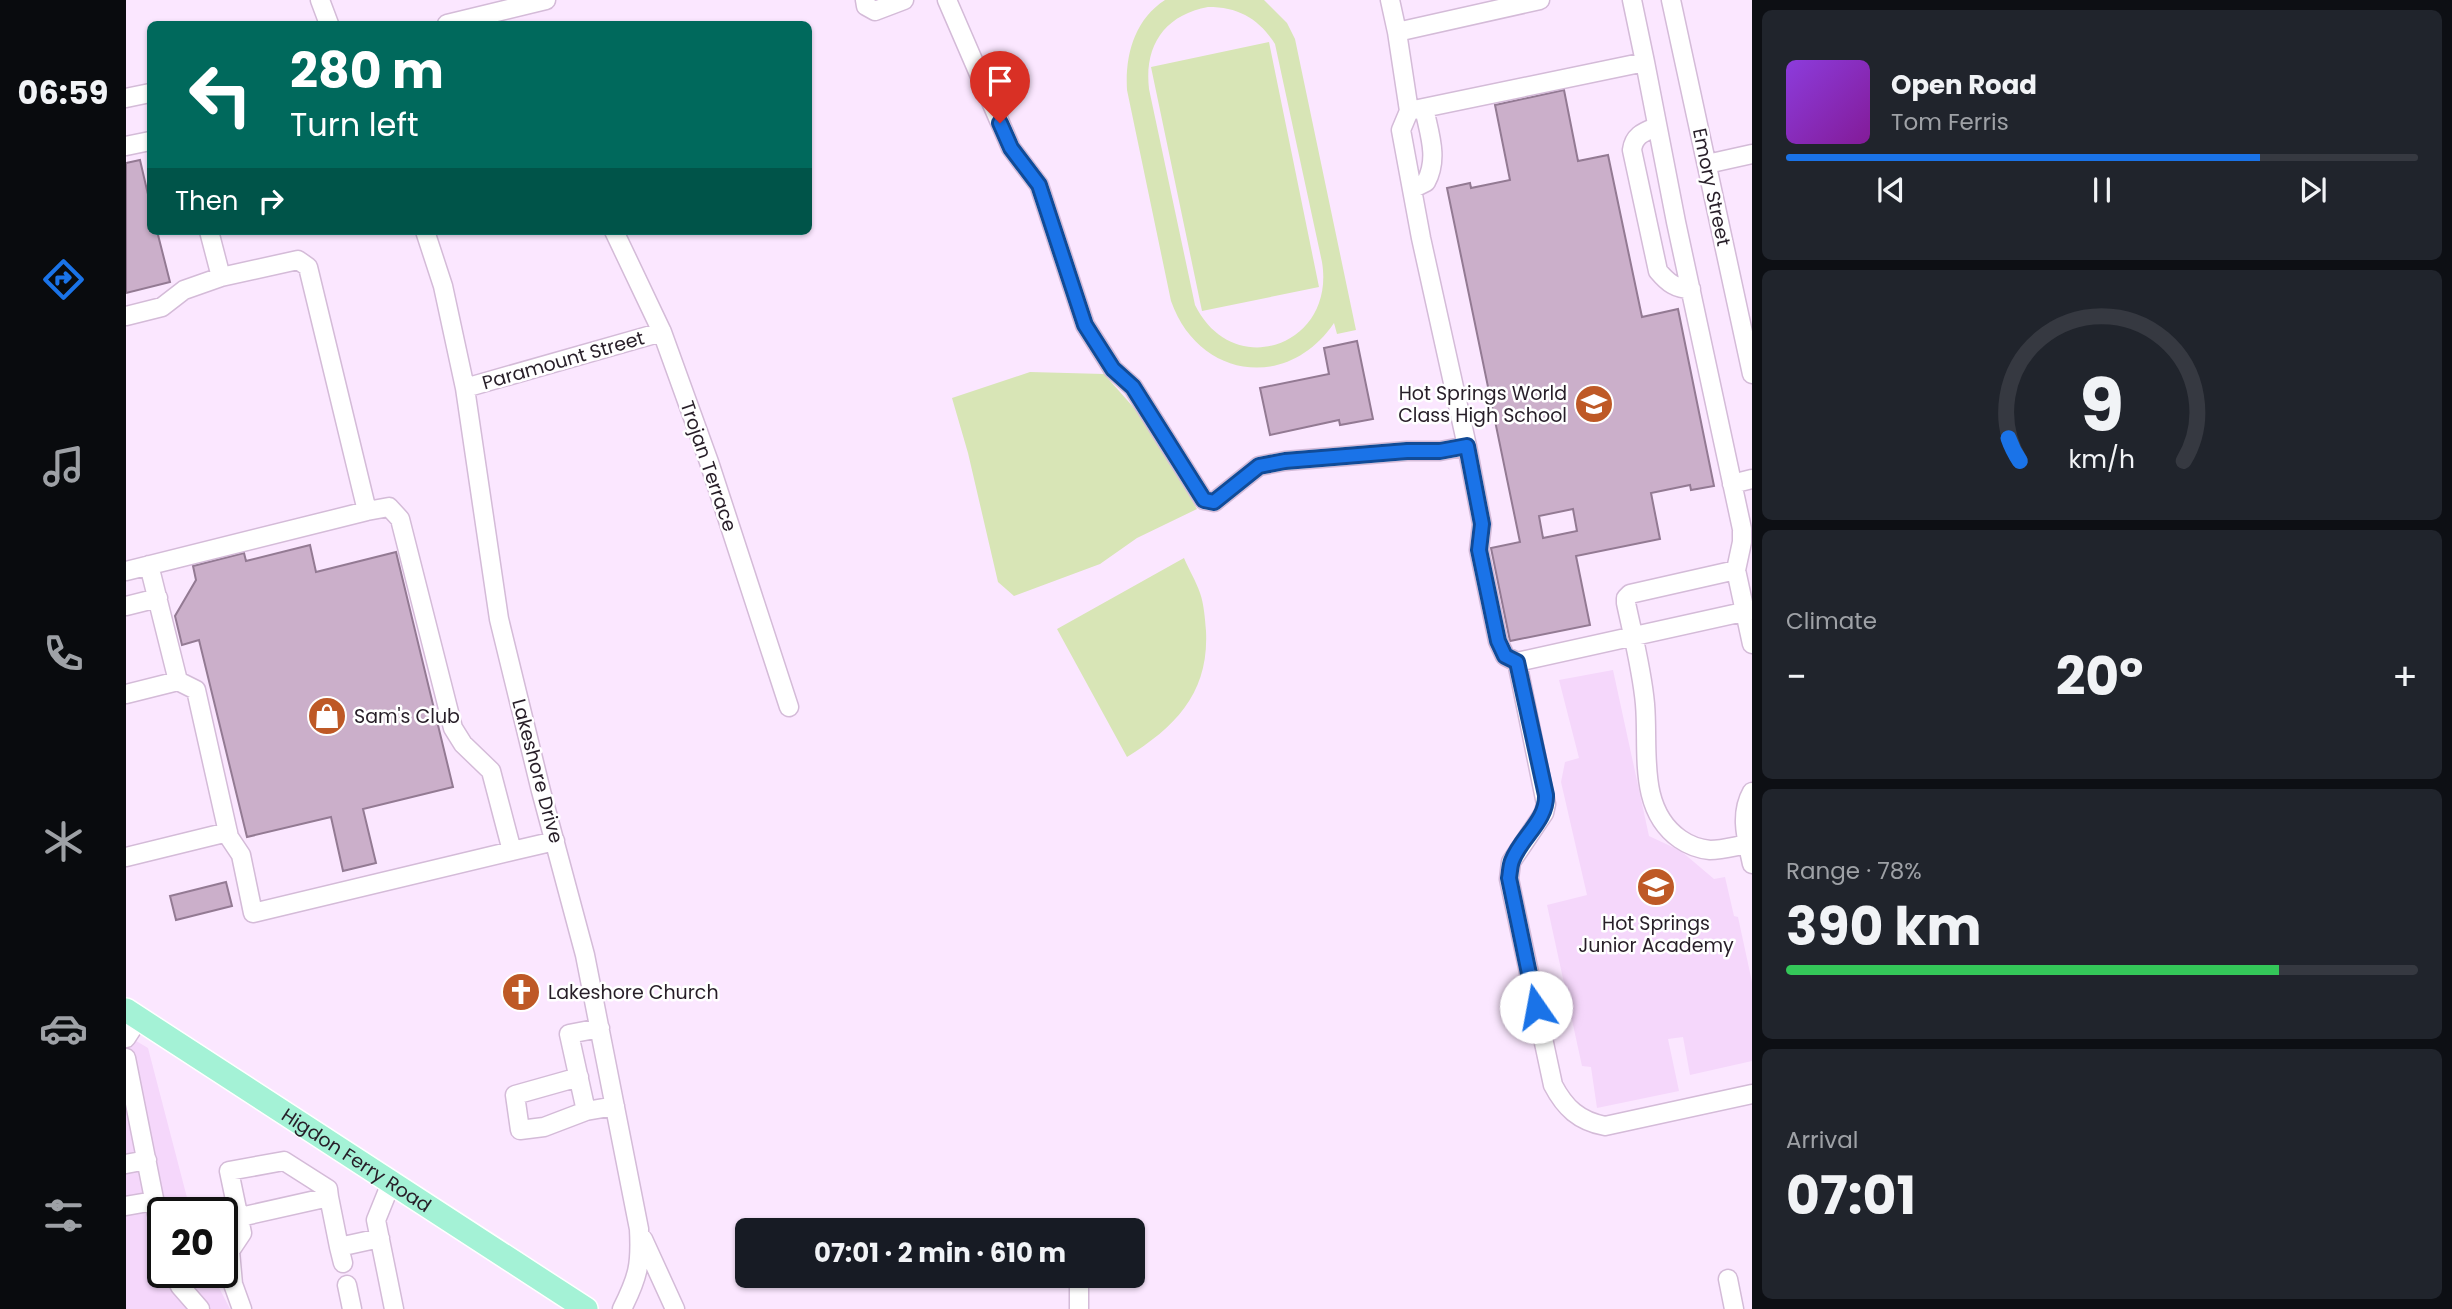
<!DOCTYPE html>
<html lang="en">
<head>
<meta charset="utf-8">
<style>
	body { margin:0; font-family:Poppins,sans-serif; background:#20242c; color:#f1f3f6; height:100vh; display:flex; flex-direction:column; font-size:26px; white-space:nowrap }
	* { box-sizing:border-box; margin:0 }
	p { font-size:23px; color:#9ea1a6 }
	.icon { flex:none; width:38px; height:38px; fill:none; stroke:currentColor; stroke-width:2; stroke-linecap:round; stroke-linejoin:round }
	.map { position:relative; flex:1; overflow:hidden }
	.drawer { display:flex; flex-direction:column; gap:10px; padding:10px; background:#0d0f14; width:700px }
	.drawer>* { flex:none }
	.banner { position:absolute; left:21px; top:21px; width:665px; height:214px; border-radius:10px; box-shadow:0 2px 5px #0004; background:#00695c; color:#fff; overflow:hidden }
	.speed { position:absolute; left:21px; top:1197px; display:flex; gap:14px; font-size:35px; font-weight:700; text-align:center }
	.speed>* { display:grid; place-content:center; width:91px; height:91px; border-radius:50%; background:#171b24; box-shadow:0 2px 5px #0004; line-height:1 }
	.speed .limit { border:4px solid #111; border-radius:10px; background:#fff; color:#111 }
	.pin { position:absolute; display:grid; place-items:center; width:60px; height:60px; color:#fff; margin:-72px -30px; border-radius:50% 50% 50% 0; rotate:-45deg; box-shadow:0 0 7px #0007 }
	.pin .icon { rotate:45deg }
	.me { position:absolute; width:77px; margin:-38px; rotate:348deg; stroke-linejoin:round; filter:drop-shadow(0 0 5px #0008) }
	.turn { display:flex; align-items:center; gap:24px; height:147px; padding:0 28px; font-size:32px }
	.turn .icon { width:91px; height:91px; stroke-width:2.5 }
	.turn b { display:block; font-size:49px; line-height:60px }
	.then { display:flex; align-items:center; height:66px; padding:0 28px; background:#0003; gap:14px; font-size:26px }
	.big { font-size:52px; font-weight:700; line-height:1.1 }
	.drawer .card { flex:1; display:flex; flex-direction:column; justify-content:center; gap:10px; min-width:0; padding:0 24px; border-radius:10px; background:#20242c }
	.drawer .dial { align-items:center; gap:0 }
	.dial svg { height:182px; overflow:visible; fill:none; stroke:#363941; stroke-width:7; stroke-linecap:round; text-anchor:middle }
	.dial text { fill:#f1f3f6; stroke:none }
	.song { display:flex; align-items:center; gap:21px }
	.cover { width:84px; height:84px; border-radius:10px; background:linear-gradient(135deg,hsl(270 70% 55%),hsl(290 70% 35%)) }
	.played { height:7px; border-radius:4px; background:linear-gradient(90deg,#1a73e8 75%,#363941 75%) }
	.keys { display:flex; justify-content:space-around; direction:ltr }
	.heat { display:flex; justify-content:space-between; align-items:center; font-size:38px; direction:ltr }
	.charge { height:10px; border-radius:5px; background:linear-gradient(90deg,#34c759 78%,#363941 0) }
	.trip { position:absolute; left:609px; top:1218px; width:410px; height:70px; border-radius:10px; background:#171b24; box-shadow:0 2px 5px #0004; font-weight:700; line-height:70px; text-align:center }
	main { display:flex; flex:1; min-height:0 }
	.tab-bar { display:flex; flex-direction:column; width:126px; justify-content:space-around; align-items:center; background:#090b0e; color:#9ea1a6 }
	.tab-bar .icon { width:49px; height:49px }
	.tab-bar .selected { color:#1a73e8 }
	.tab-bar b { font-size:32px; color:#f1f3f6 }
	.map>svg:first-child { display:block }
	.built { fill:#f5d7fb }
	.green { fill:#d8e5b6; fill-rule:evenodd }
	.building { fill:#cbafca; stroke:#937a93; stroke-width:2; fill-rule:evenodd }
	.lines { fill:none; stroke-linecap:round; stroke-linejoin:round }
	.minor-casing { stroke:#d4bbd8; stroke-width:21 }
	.major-casing { stroke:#fff; stroke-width:26 }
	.minor { stroke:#fff; stroke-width:18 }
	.major { stroke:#a4f2d6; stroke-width:23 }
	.route-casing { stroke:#114b97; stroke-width:18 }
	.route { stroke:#1a73e8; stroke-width:12 }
	.labels { text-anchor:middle; stroke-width:5; stroke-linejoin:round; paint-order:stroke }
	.street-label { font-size:19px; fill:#271e28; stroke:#fff }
	.poi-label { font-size:19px; fill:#271e28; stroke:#fff; text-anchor:start }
</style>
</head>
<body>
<main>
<nav class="tab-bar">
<b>06:59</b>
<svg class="icon selected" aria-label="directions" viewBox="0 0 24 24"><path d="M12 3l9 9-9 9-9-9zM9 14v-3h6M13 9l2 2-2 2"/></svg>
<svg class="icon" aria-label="music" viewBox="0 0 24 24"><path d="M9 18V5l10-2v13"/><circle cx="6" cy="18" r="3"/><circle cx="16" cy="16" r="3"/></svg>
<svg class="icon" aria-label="phone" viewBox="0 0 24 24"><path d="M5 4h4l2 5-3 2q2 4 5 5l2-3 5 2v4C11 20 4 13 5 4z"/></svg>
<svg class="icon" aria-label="climate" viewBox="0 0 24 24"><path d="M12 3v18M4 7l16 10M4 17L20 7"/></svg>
<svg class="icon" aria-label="car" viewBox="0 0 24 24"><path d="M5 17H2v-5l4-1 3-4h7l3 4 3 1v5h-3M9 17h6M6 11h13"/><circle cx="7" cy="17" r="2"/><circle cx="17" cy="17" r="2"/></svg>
<svg class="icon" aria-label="filters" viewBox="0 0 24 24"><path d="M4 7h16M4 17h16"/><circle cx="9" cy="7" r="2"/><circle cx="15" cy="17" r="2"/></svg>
</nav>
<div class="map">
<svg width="1626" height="1309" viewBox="0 0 1626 1309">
	<rect width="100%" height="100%" fill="#fbe7ff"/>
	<path class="built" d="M1487,670L1523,836L1555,851L1588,879L1599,877L1608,916L1612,917L1626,982V1061L1564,1075L1557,1037L1542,1039L1553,1091L1471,1108L1465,1067L1456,1066L1421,905L1461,895L1435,782L1439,762L1453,758L1433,680Z
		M0,1035L22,1048L65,1213H37V1272H85L104,1309H0Z"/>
	<path class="green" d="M1039,0H1138L1161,23L1169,39L1230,330L1211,334L1208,323C1161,392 1072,378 1045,301L1001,90C999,56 1008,20 1039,0ZM1082,7C1113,7 1133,19 1149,44L1196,262C1210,346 1107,382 1069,305L1023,89C1018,45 1039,15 1082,7Z
		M1143,42L1193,287L1076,311L1025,67Z
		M904,372L978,374L1024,426L1071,509L1011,538L974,564L888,596L872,582L842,453L826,398Z
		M1058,558C1063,570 1070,581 1074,593C1078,604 1079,619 1080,631C1083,692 1051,726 1001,757L931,629Z"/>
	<path class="building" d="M1438,90L1452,161L1482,155L1516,317L1552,309L1588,486L1565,490L1564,485L1525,493L1534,539L1450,556L1464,625L1384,641L1365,548L1394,542L1321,188L1344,183L1345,188L1384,180L1369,105ZM1447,509L1451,531L1417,538L1413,516Z
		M14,160L24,203V231H31L44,282L0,293V163Z
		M1231,341L1247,419L1214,425L1213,420L1144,435L1134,388L1203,374L1198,348Z
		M184,545L190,572L270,552L327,787L237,809L250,863L217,871L205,817L121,837L73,640L56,645L49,616L70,580L67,566L118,553L120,561Z
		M100,882L106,906L50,920L44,896Z"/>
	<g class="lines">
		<defs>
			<path id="minor" d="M194,0L203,24
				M739,0L740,6L749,11L778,0
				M821,0L885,148L913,185L959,325L987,369L1007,387L1078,500L1088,502L1133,466L1159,461L1281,451H1314L1341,446L1356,524L1353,550L1372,641L1379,656L1391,662L1626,610
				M1264,0L1271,32L1283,111L1519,62L1506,0
				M1545,0L1626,374
				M321,24L420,0
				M1271,32L1414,0
				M1519,62L1550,222L1616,529V542L1610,570L1626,644
				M0,98L24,93
				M1283,111L1275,130L1295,238L1341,446
				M1530,127C1518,132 1508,135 1506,150L1532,271C1542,283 1550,289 1565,289
				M0,146L24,141
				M1581,164L1626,154
				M1286,189L1300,182C1313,158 1303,133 1298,108
				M83,231L95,277L172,260L182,267L241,511L263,507L274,519L327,728L337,744L365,771L386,851L429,841
				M299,231L317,286L339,388L373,619L415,791L459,955L513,1229C515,1265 512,1277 496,1309
				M488,231L536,332L583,462L663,707
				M0,316L36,307L58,290L95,277
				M339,388L536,332
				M1606,484L1626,479
				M23,565L52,681
				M1610,570L1504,594L1500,598V603C1507,636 1516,670 1519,704C1523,750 1511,809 1554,839C1564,846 1573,849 1584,850C1596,850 1610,846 1622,844
				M0,571L241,511
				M0,606L32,598
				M1391,662L1420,804L1418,813L1385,862L1383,879L1427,1085C1439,1108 1453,1121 1479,1126L1626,1094
				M0,694L52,681L70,690L103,837L115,855L127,913L386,851
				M1626,792C1613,815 1621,840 1626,864
				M0,857L102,832
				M474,1028L443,1034L460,1111L489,1106
				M0,1038L13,1018
				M0,1058L37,1244
				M453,1077L389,1095L394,1130L418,1127L460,1111
				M0,1164L21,1160
				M265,1183L250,1220L268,1309
				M0,1206L28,1201
				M114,1217L203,1197L213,1247
				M517,1239L549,1309
				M217,1263L213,1247L254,1238
				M47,1272L54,1286L74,1309
				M1602,1279L1608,1309
				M953,1281V1309
				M221,1285L226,1309
				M116,1309L107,1284L104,1251L116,1233L103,1171L158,1161L202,1189L203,1197"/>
			<g id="major">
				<path id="s1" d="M0,1010L460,1309"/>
			</g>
		</defs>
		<use href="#minor" class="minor-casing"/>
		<use href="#major" class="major-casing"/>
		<use href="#minor" class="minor"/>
		<use href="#major" class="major"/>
	</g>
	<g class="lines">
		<defs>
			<path id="route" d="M874,123L885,148L913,185L959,325L987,369L1007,387L1078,500L1088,502L1133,466L1159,461L1281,451H1314L1341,446L1356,524L1353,550L1372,641L1379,656L1391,662L1420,795C1421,821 1395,837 1386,861C1384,866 1384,873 1383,878L1410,1007"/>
		</defs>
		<use href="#route" class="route-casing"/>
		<use href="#route" class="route"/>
	</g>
	<defs>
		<symbol id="school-disc" viewBox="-11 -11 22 22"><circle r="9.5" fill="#be5926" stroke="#fff"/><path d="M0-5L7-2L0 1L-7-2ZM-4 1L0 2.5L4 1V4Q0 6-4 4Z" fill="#fff"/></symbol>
		<symbol id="shop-disc" viewBox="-11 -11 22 22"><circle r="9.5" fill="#be5926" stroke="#fff"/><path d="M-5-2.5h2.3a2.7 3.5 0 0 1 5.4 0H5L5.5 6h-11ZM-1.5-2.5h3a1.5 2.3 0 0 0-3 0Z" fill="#fff"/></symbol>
		<symbol id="church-disc" viewBox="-11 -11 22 22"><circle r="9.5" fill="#be5926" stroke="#fff"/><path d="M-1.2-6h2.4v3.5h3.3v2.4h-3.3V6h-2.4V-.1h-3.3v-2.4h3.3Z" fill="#fff"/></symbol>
	</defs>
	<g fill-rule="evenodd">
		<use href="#school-disc" x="1446" y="382" width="44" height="44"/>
		<use href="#shop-disc" x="179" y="694" width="44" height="44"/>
		<use href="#school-disc" x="1508" y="865" width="44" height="44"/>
		<use href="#church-disc" x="373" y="970" width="44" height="44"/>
	</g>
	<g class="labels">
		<g class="street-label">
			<text transform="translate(1586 187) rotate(78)" y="7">Emory Street</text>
			<text transform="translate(437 360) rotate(-16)" y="7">Paramount Street</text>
			<text transform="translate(583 466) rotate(71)" y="7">Trojan Terrace</text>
			<text transform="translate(412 771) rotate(75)" y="7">Lakeshore Drive</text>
			<text dy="7" stroke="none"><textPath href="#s1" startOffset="275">Higdon Ferry Road</textPath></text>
		</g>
		<g class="poi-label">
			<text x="1441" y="400" text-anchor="end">Hot Springs World<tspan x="1441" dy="22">Class High School</tspan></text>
			<text x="228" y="723">Sam's Club</text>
			<text x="1530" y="930" text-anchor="middle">Hot Springs<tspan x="1530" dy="22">Junior Academy</tspan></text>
			<text x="422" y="999">Lakeshore Church</text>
		</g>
	</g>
</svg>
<div class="speed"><div class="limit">20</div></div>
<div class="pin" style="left:874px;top:123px;background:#d93025"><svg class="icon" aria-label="arrive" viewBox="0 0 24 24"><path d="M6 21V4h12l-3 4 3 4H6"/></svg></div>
<svg class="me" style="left:1410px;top:1007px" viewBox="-20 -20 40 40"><circle r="19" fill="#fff"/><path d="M0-13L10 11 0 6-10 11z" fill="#1a73e8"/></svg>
<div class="trip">07:01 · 2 min · 610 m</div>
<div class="banner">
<div class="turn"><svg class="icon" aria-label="left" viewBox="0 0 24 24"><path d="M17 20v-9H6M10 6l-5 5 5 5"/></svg><div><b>280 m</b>Turn left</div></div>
<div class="then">Then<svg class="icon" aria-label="right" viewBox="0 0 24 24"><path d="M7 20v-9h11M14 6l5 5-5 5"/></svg></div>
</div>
</div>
<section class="drawer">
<div class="card">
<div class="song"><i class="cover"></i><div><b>Open Road</b><p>Tom Ferris</p></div></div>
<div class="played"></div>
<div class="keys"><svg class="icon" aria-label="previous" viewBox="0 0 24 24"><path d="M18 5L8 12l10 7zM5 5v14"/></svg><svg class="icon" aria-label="pause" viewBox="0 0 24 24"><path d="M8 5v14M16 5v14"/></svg><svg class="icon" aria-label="next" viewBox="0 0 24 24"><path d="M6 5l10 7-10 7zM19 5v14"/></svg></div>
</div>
<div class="card dial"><svg viewBox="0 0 100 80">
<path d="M14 69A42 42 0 1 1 86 69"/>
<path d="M14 69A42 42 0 0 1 9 59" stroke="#1a73e8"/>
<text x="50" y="56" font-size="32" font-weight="700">9</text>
<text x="50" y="72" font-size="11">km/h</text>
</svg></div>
<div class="card"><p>Climate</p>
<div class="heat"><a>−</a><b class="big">20°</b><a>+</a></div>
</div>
<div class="card"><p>Range · 78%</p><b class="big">390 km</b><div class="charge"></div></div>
<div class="card"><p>Arrival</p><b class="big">07:01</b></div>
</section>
</main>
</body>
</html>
